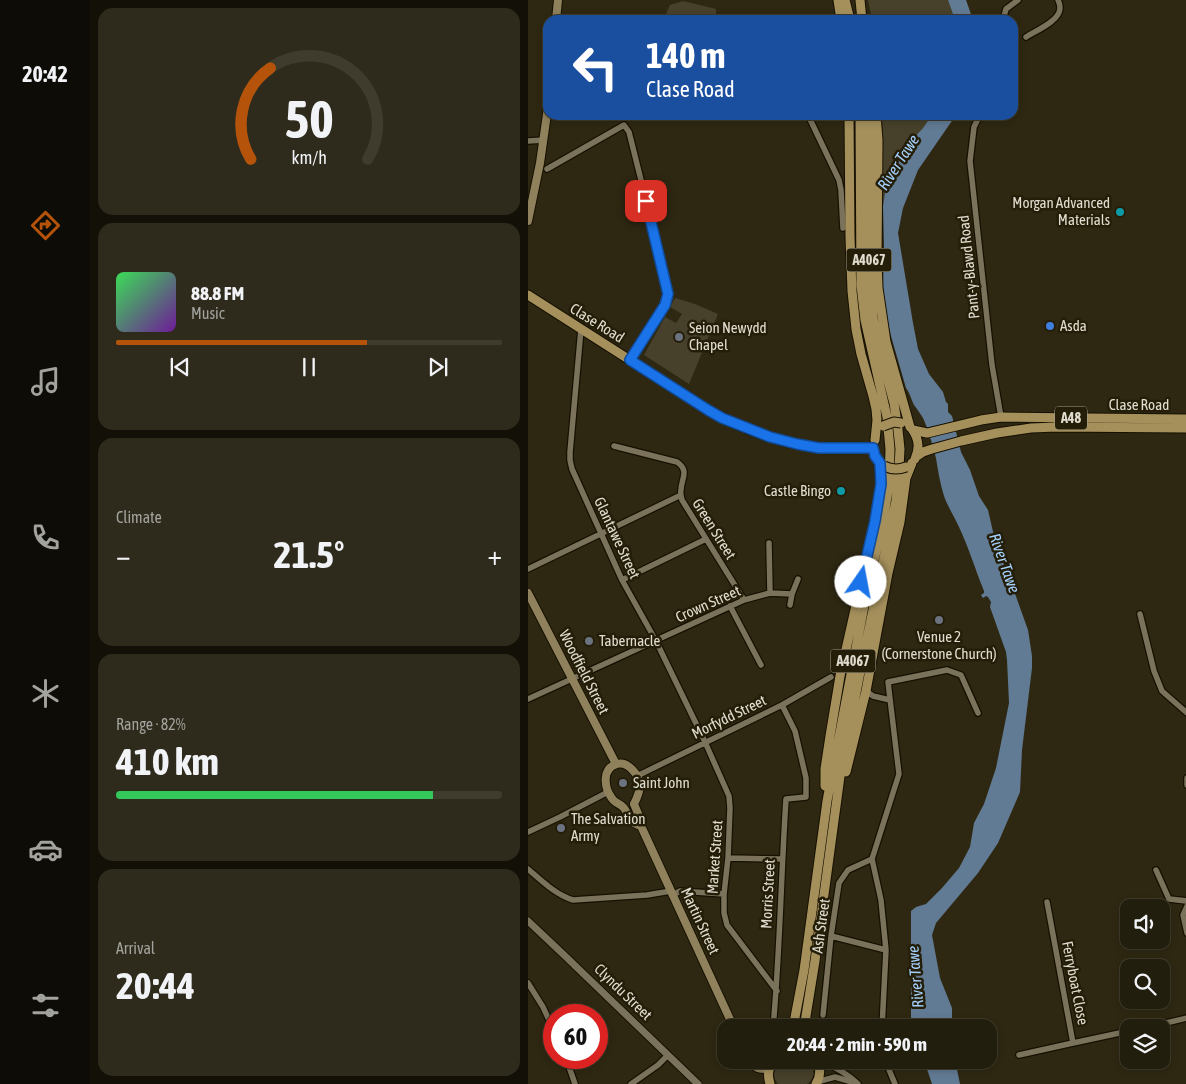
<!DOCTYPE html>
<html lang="en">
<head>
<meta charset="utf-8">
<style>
	body { margin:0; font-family:"Asap Condensed",sans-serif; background:#2e2b1c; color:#f1f3f6; height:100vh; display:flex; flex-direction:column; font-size:19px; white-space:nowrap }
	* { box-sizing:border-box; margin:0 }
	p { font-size:16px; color:#a2a29e }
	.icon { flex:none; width:28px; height:28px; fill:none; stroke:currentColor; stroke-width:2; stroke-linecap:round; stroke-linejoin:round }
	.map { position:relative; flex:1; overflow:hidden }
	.details { display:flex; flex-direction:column; gap:8px; padding:8px; background:#131008; width:438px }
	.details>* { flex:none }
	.hud { position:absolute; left:15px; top:15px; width:475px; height:105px; border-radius:15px; box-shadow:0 2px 8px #0003,0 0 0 1px #3f3c2e; background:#1a4fa0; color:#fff; overflow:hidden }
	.buttons { position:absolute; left:592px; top:899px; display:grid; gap:10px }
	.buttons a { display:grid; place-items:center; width:50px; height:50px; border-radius:10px; background:#221e0e; box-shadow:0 2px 8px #0003,0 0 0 1px #3f3c2e; font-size:25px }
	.speed { position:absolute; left:15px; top:1004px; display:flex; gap:10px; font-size:25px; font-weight:700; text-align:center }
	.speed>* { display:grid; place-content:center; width:65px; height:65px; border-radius:50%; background:#221e0e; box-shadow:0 2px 8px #0003,0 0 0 1px #3f3c2e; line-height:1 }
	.speed .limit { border:8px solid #d22; background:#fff; color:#111 }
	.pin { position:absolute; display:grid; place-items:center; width:42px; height:42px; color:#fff; margin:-21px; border-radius:10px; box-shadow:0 2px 8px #0006 }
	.me { position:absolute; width:55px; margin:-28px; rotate:12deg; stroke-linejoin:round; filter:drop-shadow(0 0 4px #0008) }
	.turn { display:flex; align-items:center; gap:18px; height:105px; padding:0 20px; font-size:22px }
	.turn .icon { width:65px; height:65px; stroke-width:2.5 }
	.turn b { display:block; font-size:35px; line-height:42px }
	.big { font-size:38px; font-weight:700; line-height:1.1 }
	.details .card { flex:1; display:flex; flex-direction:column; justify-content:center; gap:8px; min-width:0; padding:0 18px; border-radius:15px; background:#2e2b1c }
	.details .dial { align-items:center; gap:0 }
	.dial svg { height:130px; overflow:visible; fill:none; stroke:#3f3c2e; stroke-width:7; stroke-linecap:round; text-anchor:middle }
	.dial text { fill:#f1f3f6; stroke:none }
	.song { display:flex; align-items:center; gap:15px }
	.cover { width:60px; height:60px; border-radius:8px; background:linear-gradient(135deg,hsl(130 70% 55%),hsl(280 70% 35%)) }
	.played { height:5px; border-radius:2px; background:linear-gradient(90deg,#b45309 65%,#3f3c2e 65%) }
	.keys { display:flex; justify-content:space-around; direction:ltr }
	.heat { display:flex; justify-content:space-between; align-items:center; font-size:28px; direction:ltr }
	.charge { height:8px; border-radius:4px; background:linear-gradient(90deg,#34c759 82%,#3f3c2e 0) }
	.trip { position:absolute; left:189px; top:1019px; width:280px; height:50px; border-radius:15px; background:#221e0e; box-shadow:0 2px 8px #0003,0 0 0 1px #3f3c2e; font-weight:700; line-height:50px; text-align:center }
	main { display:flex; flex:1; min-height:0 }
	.tabs { display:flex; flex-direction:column; width:90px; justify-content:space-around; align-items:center; background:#0e0c06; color:#a2a29e }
	.tabs .icon { width:35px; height:35px }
	.tabs .current { color:#b45309 }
	.tabs b { font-size:22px; color:#f1f3f6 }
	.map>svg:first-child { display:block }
	.green { fill:#47412b }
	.water { fill:#627b94 }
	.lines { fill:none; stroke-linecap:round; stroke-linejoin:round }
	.minor-casing { stroke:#161000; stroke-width:8 }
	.tertiary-casing { stroke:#161000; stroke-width:9 }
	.secondary-casing { stroke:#161000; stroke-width:10 }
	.primary-casing { stroke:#161000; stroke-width:11 }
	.minor { stroke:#7a725a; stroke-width:5.5 }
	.tertiary { stroke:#7a725a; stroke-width:7 }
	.secondary { stroke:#8f815b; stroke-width:8 }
	.primary { stroke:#a5905c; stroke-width:9 }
	.primary-bridge-casing { stroke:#161000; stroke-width:11; stroke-linecap:butt }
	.primary-bridge { stroke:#a5905c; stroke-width:9 }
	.route-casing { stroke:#114b97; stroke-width:12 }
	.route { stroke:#1a73e8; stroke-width:9 }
	.culture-dot { fill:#0f9aa8; stroke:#241e08; stroke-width:2 }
	.shop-dot { fill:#3f7fe0; stroke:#241e08; stroke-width:2 }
	.worship-dot { fill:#6b7280; stroke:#241e08; stroke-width:2 }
	.labels { text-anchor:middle; stroke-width:5; stroke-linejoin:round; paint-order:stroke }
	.shield { fill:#241e08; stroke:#a8a393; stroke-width:1 }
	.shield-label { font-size:14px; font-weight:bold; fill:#e0dccf }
	.poi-label { font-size:15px; fill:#e0dccf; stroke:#241e08; text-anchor:start }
	.street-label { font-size:15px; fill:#e0dccf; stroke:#241e08 }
	.water-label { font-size:16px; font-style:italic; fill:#a4d1fe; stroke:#241e08 }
</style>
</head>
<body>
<main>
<nav class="tabs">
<b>20:42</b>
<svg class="icon current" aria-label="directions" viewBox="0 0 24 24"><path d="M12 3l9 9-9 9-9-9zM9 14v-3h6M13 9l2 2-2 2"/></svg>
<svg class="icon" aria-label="music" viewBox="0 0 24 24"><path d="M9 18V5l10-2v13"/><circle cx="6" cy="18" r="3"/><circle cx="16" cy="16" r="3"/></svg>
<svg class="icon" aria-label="phone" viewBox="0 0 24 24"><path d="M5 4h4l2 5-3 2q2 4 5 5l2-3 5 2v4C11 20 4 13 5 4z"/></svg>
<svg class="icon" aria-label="climate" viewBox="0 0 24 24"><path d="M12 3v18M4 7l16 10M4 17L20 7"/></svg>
<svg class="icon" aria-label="car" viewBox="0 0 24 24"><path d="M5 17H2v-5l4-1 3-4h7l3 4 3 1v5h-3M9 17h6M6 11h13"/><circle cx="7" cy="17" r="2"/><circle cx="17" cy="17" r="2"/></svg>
<svg class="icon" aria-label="filters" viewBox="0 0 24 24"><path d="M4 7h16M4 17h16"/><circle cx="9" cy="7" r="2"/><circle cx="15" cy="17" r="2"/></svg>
</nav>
<section class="details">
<div class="card dial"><svg viewBox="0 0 100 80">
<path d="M14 69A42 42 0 1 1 86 69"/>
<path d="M14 69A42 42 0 0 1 26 13" stroke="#b45309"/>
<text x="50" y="56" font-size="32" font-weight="700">50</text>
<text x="50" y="72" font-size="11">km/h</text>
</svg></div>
<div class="card">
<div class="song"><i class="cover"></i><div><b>88.8 FM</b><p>Music</p></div></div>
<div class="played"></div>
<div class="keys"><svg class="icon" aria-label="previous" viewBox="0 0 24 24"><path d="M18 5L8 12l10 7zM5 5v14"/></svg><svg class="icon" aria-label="pause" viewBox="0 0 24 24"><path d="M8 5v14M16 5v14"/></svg><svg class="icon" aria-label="next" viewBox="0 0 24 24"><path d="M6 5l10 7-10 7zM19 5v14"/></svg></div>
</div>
<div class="card"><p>Climate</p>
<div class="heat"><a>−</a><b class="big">21.5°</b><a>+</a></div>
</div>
<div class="card"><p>Range · 82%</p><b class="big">410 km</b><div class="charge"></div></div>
<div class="card"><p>Arrival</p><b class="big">20:44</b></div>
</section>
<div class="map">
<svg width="659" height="1084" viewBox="0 0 659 1084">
	<rect width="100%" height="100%" fill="#2e2812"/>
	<path class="green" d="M340,0H420L427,20H344Z
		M155,1L188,9V20H137V16L142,5Z
		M354,115H404L395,128L378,146L359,180L355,206Z
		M147,298L167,304L190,314L161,384L116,355L137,317L148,323L154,314L142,307Z
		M257,1060H280C287,1068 288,1078 279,1084H250C242,1074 247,1065 257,1060Z"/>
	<path class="water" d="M420,0H438L445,20H427Z
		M404,115H428L390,170L375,208L370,233L385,323L390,349L401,374L415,392L418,402L420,404V412L424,416L433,452L442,470L451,496L460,510L466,536L471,545L473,557L485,588L500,630L504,656V668L494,750L492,792L470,843L450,873L408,923L404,935L412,978L424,1008V1027H383V911L388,907L398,904L414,888L431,868L442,847L446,823L456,804L468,768L481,703L479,660L478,652L462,607L463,602L460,597L458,596L455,598L453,595L456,593V591C447,569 441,548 431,527C426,516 420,507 416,496C412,483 410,471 408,458C406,449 399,426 395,418C392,413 389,409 386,405C383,399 382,393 378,388L363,336L358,315L355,286L356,246L355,206L359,180L378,146L395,128Z
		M396,1060H427L432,1084H404Z"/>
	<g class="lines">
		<defs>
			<path id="minor" d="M475,20L478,9L490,0
				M498,37C507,31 532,21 532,8C532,5 531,2 530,0
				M280,115L311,180L313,190L315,228
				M452,115L446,127L442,161L464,365L473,417
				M0,141L16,140
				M19,169L96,125L101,132L140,288V299L137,305L102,360
				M53,329L42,452V460L44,469L94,580L128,641L177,742L201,796L202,808L200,858L196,894V913L199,925L249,991
				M86,446L149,462C162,471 153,479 153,490C152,493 153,496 154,500L216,600
				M241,543L242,593
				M0,569L153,495
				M94,580L178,539
				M262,605L264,594L270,579
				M202,606L233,665
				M612,614L626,671L634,691L659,713
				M338,691L345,696L362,700
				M0,699L216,600L242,593L264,594
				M109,776L254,705L303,677
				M659,778V785
				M0,832L32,817L80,792
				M200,858L254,859
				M0,869C14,881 28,895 45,900L119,895L143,891
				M628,870L641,899L659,901
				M145,895L152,891L196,894
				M519,902L545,1043L601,1031
				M659,906L655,915L659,933
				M303,936L358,950
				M0,983L15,1007L26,1031
				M295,1015L303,936L311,883L320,870L344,859
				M245,1028C252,952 253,875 258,799L278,797V778L267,731L254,705
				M354,1028L358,950L353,900L344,859L371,774L360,682L419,670L433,675L450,713
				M617,1028L659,1018
				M491,1055L545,1043
				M38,1058L47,1084
				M291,1060C306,1067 319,1073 330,1084
				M357,1060L367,1084
				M289,1082L307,1077L327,1083
				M103,1084L130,1065L140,1055"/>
			<path id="tertiary" d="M0,921L36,955L170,1084"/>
			<path id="secondary" d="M28,20L30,0
				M0,221L12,163L20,107
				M0,593L88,764
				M106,804L111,816L113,826L206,1028
				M106,804C109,798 112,792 112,785C111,775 100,761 89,764C74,768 76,787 83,797C86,803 91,803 95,807C98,810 100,816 103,820C105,823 110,825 113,826
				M222,1060C228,1069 230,1069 240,1069"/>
			<path id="primary" d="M310,0L313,20
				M317,0L322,20
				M332,0L334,20
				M321,115L322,237L324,291L328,329L333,354L345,396L348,409L349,420L347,440
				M348,115L350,140L349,260L350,288L358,342L382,427
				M0,295L180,410C212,428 254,444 292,448C309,449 328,448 345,448
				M384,429C391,439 392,448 387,459
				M385,430L399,433L453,420L473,417L659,419
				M389,456L395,452L404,449L433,441L469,433L503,428L528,427L659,428
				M318,772L338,691L360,573L372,522L378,478L384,463
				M297,786V769L302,736L312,676L347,521L353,484L351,463
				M265,1028L276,970L299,801L339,590L355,522L361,484L362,449L359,417L337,320L333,285L332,115
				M276,1028L287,961L313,769L334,662L368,501L371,468L372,449L370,430L366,403L350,343L345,318L342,284L341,243V115
				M242,1084C239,1074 240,1067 248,1060
				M288,1084C293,1076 293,1069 289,1060"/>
		</defs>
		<use href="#minor" class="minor-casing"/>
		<use href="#tertiary" class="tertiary-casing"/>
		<use href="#secondary" class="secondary-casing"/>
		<use href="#primary" class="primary-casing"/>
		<use href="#minor" class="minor"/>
		<use href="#tertiary" class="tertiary"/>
		<use href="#secondary" class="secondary"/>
		<use href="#primary" class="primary"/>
		<defs>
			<path id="primary-bridge" d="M355,426L366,422L373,423
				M356,466C364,470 370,470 378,467"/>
		</defs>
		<use href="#primary-bridge" class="primary-bridge-casing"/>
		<use href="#primary-bridge" class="primary-bridge"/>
	</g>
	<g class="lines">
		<defs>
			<path id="route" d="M118,201L140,294L137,305L102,360L180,410L194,418L242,437L269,444L291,448H345L347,456L352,463L353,484L347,521L333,582"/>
		</defs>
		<use href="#route" class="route-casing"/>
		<use href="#route" class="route"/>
	</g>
	<g class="culture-dot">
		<circle cx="592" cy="212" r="5"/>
		<circle cx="313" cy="491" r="5"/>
	</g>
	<circle class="shop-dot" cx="522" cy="326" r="5"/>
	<g class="worship-dot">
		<circle cx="151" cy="337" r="5"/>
		<circle cx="411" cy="620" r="5"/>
		<circle cx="61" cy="641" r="5"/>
		<circle cx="95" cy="783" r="5"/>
		<circle cx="33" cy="828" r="5"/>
	</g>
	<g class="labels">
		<g class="shield">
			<rect x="318.5" y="248.5" width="45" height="23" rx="4"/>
			<rect x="527" y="406.5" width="32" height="23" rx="4"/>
			<rect x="302.5" y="649.5" width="45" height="23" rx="4"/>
		</g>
		<g class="shield-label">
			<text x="341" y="265">A4067</text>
			<text x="543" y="423">A48</text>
			<text x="325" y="666">A4067</text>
		</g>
		<g class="poi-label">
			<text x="582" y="208" text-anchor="end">Morgan Advanced<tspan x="582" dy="17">Materials</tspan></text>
			<text x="532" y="331">Asda</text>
			<text x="161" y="333">Seion Newydd<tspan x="161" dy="17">Chapel</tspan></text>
			<text x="303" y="496" text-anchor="end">Castle Bingo</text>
			<text x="411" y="642" text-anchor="middle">Venue 2<tspan x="411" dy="17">(Cornerstone Church)</tspan></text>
			<text x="71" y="646">Tabernacle</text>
			<text x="105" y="788">Saint John</text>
			<text x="43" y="824">The Salvation<tspan x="43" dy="17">Army</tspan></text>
		</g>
		<g class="street-label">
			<text transform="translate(441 267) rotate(-96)" y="5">Pant-y-Blawd Road</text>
			<text transform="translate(69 323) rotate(32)" y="5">Clase Road</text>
			<text x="611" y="410">Clase Road</text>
			<text transform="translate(186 529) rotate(58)" y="5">Green Street</text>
			<text transform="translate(89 538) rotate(65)" y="5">Glantawe Street</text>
			<text transform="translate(180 604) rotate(-24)" y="5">Crown Street</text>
			<text transform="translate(56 672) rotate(63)" y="5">Woodfield Street</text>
			<text transform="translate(201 717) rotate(-26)" y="5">Morfydd Street</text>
			<text transform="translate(187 857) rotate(-86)" y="5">Market Street</text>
			<text transform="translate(240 894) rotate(-87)" y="5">Morris Street</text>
			<text transform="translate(172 921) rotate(65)" y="5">Martin Street</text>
			<text transform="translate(293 926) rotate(-82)" y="5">Ash Street</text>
			<text transform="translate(547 983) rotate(79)" y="5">Ferryboat Close</text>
			<text transform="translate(95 992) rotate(44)" y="5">Clyndu Street</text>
		</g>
		<g class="water-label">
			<text transform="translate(370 162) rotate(-57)" y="6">River Tawe</text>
			<text transform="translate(477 563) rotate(70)" y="6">River Tawe</text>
			<text transform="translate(387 977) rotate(-95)" y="6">River Tawe</text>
		</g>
	</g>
</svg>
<div class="buttons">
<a><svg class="icon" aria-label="sound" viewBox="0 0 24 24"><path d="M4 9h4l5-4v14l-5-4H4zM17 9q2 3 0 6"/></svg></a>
<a><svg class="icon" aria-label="search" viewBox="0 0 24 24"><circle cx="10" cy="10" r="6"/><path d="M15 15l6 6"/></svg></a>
<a><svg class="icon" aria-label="layers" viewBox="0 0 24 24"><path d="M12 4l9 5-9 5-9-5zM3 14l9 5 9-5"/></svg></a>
</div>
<div class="speed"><div class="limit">60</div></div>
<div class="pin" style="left:118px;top:201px;background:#d93025"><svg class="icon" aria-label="arrive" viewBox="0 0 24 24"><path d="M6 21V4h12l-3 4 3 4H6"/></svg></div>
<svg class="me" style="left:333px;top:582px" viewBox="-20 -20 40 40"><circle r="19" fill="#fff"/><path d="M0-13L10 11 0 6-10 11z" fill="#1a73e8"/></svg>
<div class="trip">20:44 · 2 min · 590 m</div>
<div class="hud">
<div class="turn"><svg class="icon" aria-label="left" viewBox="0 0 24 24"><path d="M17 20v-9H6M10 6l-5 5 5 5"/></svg><div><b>140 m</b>Clase Road</div></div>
</div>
</div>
</main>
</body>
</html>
